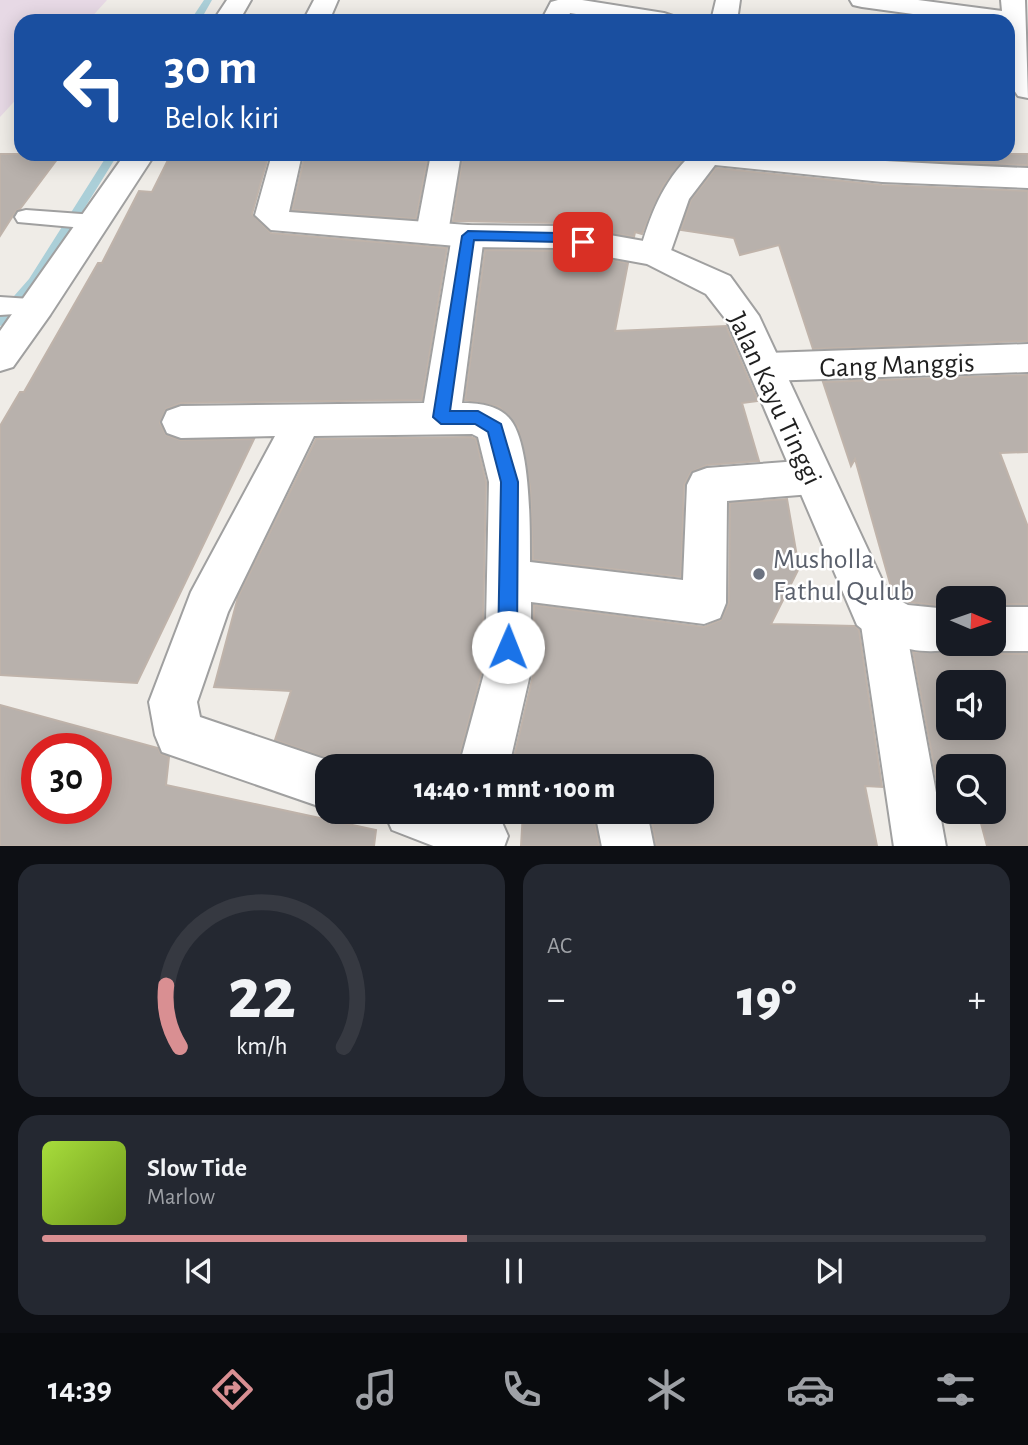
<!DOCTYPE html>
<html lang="id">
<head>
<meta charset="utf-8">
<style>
	body { margin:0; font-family:"Alegreya Sans",sans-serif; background:#242831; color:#f1f3f6; height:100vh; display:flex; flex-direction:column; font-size:26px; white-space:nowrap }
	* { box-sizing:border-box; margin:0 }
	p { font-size:23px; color:#9ea1a6 }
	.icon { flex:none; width:38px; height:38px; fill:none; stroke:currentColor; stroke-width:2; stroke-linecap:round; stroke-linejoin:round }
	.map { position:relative; height:846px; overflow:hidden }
	.side { display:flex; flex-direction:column; gap:18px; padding:18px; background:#0d0f14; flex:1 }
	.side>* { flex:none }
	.hud { position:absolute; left:14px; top:14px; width:1001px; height:147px; border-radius:21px; box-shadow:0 4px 18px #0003; background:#1a4fa0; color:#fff; overflow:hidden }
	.needle { width:46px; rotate:92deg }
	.controls { position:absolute; left:936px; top:586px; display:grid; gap:14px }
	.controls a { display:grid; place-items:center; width:70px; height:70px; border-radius:14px; background:#171b24; box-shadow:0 4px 18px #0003; font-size:35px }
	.speed { position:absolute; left:21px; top:733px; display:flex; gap:14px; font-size:35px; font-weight:700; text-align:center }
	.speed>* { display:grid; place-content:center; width:91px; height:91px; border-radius:50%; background:#171b24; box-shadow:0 4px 18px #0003; line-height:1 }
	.speed .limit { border:10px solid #d22; background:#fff; color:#111 }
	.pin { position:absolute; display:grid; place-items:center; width:60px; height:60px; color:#fff; margin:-30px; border-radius:14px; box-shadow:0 4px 10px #0006 }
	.me { position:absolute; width:77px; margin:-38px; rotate:1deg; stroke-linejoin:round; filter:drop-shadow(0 0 5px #0008) }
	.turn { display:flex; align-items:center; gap:24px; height:147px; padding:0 35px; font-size:32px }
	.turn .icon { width:91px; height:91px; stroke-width:2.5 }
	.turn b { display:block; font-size:49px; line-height:60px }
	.big { font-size:52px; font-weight:800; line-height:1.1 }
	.side .card { flex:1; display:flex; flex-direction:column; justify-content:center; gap:10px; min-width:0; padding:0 24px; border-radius:21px; background:#242831 }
	.side .dial { align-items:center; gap:0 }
	.dial svg { height:182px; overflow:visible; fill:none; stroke:#363941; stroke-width:7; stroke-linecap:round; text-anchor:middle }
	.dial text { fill:#f1f3f6; stroke:none }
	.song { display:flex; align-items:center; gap:21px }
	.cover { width:84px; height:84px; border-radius:10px; background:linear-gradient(135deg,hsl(80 70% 55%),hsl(80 70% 35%)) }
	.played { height:7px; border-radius:4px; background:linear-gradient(90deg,#d98f92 45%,#363941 45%) }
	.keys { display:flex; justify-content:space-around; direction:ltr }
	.heat { display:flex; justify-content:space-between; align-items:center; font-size:38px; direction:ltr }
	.side .tiles { flex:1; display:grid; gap:18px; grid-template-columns:1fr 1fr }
	.card:last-child { grid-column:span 2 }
	.trip { position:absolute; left:315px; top:754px; width:399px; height:70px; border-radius:21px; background:#171b24; box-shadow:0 4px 18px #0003; font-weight:800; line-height:70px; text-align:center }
	.menu { display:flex; height:112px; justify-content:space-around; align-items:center; background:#090b0e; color:#9ea1a6 }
	.menu .icon { width:49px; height:49px }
	.menu .current { color:#d98f92 }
	.menu b { font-size:32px; color:#f1f3f6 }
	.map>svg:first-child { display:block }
	.industrial { fill:#e7d9e5 }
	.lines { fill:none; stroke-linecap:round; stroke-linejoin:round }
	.stream { fill:#abcfd8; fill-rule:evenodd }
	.building { fill:#b8b1ac; stroke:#bfb3aa; stroke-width:2; fill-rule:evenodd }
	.service-casing { stroke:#a0a0a0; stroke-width:4 }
	.minor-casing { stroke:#a0a0a0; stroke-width:4 }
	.tertiary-casing { stroke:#a0a0a0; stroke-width:4 }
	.service { fill:#fff; fill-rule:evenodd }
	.minor { fill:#fff; fill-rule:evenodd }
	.tertiary { fill:#fff; fill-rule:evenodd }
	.route { fill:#1a73e8; stroke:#114b97; stroke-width:2 }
	.worship-dot { fill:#6b7280; stroke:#fff; stroke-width:2.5 }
	.labels { text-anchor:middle; stroke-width:5; stroke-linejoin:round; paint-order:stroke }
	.street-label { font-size:28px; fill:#1f1f1f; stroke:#fff }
	.worship-label { font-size:28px; fill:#5b616d; stroke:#fff; text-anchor:start }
</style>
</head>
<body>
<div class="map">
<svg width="1028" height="847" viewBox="0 0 1028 847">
	<rect width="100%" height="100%" fill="#efece7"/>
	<path class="industrial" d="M0,0H107L88,21H21V94L0,117Z"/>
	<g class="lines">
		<path class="stream" d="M204,0H212L200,21H190Z
			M108,154H118L37,285L5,324L0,326V312L29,279Z"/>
	</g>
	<path class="building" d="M0,154H61L20,209L16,211L0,236Z
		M171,154L268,157L252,214L271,233L447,248L422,400L181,403L166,409L160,423L166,435L180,440L254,439L137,683L0,675V426L20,392H24L98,263H102L139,191L152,192Z
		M313,154H379L377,160L427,162L416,219L292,210L304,159H311Z
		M463,154H688L663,186L642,234L635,232L634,237L559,223L453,221Z
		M800,154H1028V165L986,164Z
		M716,168L882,185L1028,191V341L813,349L779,245L740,255L734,238L681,230L691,200Z
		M485,250L559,251L628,263L615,331L726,326L758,401L742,403L759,461L707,465L691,472L684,485L681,577L533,560L530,486L518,427L499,407L465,400Z
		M1028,375V452L1000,453L1028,527V604H994V598H948V607L909,602L893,594L855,459L851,466L823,382Z
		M471,437L476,439L486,482L482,670L457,766H348L275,740L291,691L214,687L238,597L316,439Z
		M787,499L799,568L771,624L855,626L859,630L882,787L865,786L877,846L656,845L650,812H702V766H512L534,671V605L704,627L721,620L729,603L730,503Z
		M966,644H976L994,654H1028V846H987L978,812H994V766H948V793H939L913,652H951ZM948,682H994V728H948Z
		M0,705L158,748L161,754L169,757L166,785L376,830L374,846H0ZM37,749H96V808H37Z
		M523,812H593L599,846H521Z"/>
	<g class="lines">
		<defs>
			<path id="service" d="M26,210L95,215L103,217L106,222L103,227L95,229L18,222L15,217L18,212Z
				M0,297L46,300L50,306L46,312L0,315Z"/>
			<path id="minor" d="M558,0H582L664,13L673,16L677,21H619L570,13L567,21H541L551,2Z
				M716,0H740L737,21H711Z
				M850,0H918L1002,11L1001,0H1025L1028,98L1018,96L1014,90L1008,48V21H964L862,7L853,5Z
				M431,154H461L448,233L443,241L432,244L421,241L416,233Z
				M692,154C804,154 916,164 1028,168V188L882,182L715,165L689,199L667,262L655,265L643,262L639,254C650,216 662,182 692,154Z
				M468,225L479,228L484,236L462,403C477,403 497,405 508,417C531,439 530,530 530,562L683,580L687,485L693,473L707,468L812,460L826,465L832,477L826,489L812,494L727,501L726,603L720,618L704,624L531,602V670L509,766H459L485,670L489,482L478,437L472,434L314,436L228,612L197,702L200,717L345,766H327V809L162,752L155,735L149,702L191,592L275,436L181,438L167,433L162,422L167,411L181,406L424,403L452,236L457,228Z
				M1028,344V372L767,381L754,377L749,367L754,357L767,353Z
				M882,597L898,603L904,618L946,847H894L860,618L866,603Z
				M384,812H487L500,818L508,836L504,847H436L392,830Z
				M595,812H647L654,847H602Z"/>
			<path id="tertiary" d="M227,0H251L239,21H213Z
				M314,0H338L329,21H303Z
				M125,154H155L50,315L13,367L0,371V331Z
				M272,154H302L289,212L468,225L559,226L655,243L730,276L759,316L889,595L908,605L948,609V644L964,645C930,659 885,648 857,625L727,321L706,294L647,264L559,248L468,247L271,230L255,215Z
				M994,607H1028V651H994L978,644H994Z"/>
		</defs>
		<use href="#service" class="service-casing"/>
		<use href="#minor" class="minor-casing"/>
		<use href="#tertiary" class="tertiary-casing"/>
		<use href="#service" class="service"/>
		<use href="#minor" class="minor"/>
		<use href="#tertiary" class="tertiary"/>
	</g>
	<path class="route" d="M468,231L559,233L588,238L590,242L583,246L559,242L474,240L450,411H478L501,424L518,482L517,647L514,653L508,656L501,653L498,647L501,482L488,432L475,424H441L433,417L462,236Z"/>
	<circle class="worship-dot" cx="759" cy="574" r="7"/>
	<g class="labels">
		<g class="street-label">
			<text transform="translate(897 364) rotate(-2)" y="10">Gang Manggis</text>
			<text transform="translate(776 398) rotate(65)" y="10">Jalan Kayu Tinggi</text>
		</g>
		<g class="worship-label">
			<text x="773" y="568">Musholla<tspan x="773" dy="32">Fathul Qulub</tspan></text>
		</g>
	</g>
</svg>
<div class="controls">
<a><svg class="needle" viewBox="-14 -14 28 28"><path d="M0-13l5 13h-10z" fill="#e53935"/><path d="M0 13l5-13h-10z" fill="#9ea1a6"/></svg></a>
<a><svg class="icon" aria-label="sound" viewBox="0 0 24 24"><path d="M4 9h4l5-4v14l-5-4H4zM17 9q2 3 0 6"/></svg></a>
<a><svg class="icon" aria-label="search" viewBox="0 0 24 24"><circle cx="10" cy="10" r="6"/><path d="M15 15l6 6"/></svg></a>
</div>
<div class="speed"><div class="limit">30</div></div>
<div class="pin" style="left:583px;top:242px;background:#d93025"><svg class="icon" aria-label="arrive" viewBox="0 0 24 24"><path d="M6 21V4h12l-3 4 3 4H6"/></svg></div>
<svg class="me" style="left:508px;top:647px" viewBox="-20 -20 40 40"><circle r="19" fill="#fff"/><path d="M0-13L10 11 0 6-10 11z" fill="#1a73e8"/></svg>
<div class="trip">14:40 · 1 mnt · 100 m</div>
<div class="hud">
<div class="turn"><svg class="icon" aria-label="left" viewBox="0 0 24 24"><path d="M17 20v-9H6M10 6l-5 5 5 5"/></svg><div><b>30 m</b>Belok kiri</div></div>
</div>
</div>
<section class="side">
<div class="tiles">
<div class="card dial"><svg viewBox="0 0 100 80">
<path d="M14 69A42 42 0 1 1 86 69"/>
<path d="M14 69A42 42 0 0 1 8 42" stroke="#d98f92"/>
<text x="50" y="56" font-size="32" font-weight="700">22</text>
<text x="50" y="72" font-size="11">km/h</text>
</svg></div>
<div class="card"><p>AC</p>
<div class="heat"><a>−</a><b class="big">19°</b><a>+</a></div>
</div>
<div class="card">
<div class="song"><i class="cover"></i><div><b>Slow Tide</b><p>Marlow</p></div></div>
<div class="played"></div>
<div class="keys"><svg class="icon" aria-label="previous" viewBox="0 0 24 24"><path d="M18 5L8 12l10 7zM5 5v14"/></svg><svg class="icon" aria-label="pause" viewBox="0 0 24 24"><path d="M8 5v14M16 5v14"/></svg><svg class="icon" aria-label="next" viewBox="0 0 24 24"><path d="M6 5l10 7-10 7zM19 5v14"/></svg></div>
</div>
</div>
</section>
<nav class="menu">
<b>14:39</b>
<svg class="icon current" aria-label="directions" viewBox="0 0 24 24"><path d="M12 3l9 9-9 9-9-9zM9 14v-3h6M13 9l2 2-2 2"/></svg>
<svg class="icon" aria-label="music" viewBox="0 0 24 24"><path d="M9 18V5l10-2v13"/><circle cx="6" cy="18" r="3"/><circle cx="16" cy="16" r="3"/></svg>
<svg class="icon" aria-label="phone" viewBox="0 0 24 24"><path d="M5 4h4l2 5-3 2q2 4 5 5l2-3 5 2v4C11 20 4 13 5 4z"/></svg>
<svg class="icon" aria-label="climate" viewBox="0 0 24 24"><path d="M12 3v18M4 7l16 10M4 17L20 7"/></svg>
<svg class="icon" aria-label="car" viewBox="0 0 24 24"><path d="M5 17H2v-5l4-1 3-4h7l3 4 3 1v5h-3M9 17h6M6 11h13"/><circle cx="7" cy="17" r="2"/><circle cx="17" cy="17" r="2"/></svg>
<svg class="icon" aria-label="filters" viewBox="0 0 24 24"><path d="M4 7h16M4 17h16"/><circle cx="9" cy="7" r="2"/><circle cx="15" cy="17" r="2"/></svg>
</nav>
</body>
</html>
